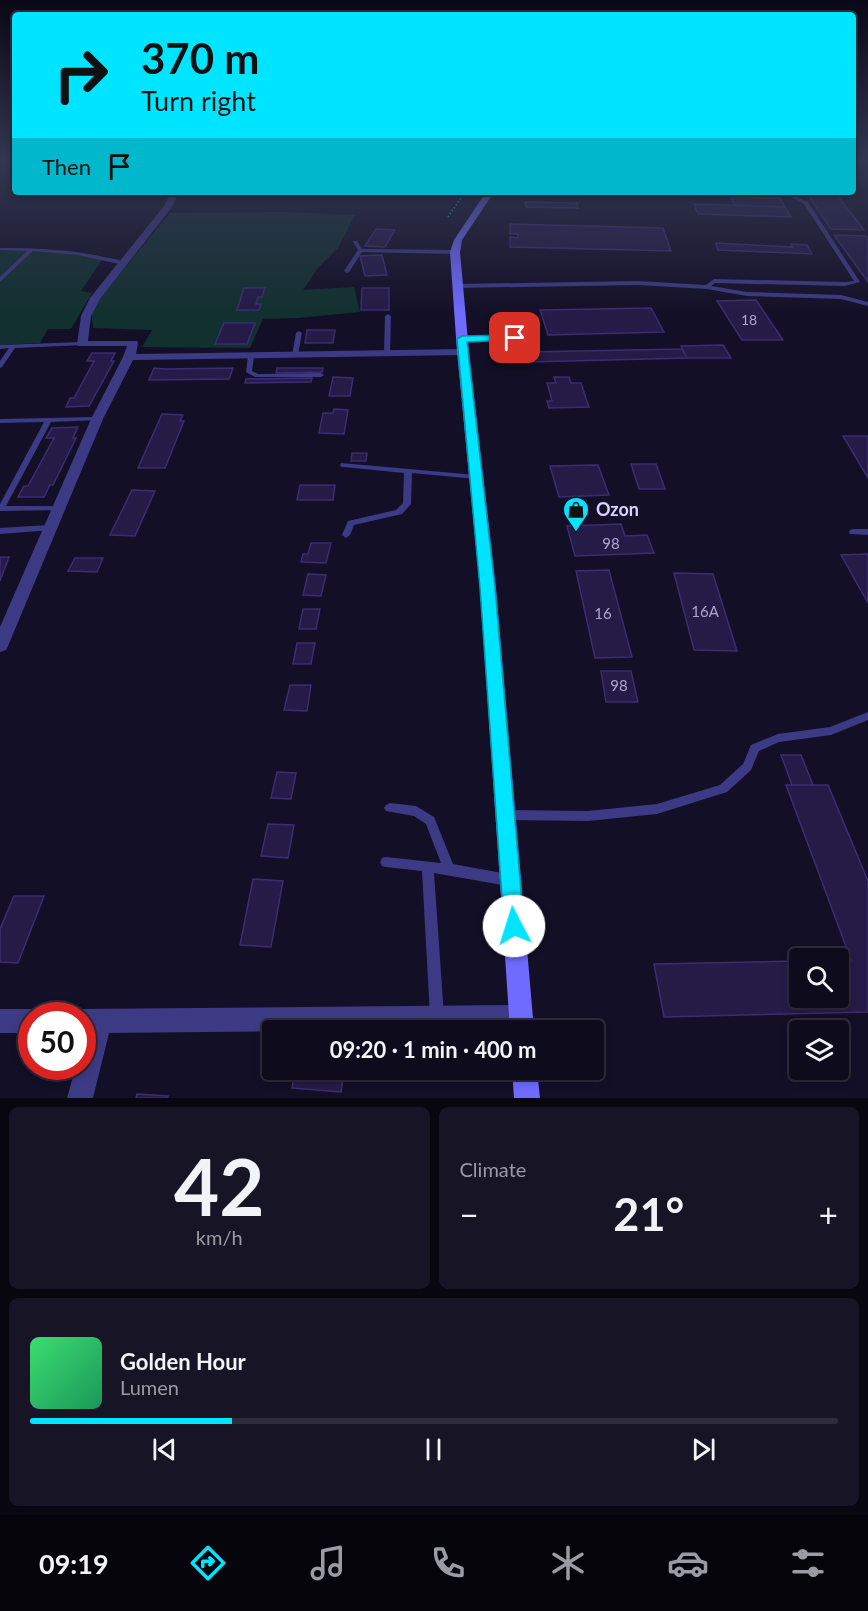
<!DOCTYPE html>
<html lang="en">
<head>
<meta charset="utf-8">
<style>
	body { margin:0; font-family:Lato,sans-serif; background:#171425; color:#f1f3f6; height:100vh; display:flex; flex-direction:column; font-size:22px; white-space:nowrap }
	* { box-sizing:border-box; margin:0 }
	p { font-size:20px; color:#9b9ba3 }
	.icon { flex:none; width:33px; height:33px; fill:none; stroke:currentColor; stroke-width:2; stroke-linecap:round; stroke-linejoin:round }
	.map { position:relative; height:1098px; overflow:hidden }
	.side { display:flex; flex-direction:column; gap:9px; padding:9px; background:#08060f; flex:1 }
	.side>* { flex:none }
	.banner { position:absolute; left:12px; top:12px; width:844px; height:183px; border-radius:6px; box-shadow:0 3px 9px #0003,0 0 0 2px #2e2b3b; background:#00e5ff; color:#111; overflow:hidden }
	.fabs { position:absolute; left:789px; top:948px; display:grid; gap:12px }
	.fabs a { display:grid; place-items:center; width:60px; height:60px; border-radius:6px; background:#0e0b1c; box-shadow:0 3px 9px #0003,0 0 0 2px #2e2b3b; font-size:30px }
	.speed { position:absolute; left:18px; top:1002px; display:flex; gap:12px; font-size:30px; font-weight:700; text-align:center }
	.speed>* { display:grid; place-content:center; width:78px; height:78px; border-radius:50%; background:#0e0b1c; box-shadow:0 3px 9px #0003,0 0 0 2px #2e2b3b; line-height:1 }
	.speed .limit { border:9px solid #d22; background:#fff; color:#111 }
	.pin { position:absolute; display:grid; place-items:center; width:51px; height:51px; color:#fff; margin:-26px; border-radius:12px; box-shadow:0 3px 9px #0006 }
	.me { position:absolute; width:66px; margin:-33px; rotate:355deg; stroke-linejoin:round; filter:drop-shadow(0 0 4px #0008) }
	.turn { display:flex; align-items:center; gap:21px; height:126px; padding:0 30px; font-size:27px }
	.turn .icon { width:78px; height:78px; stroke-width:2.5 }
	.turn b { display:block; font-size:42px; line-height:51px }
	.then { display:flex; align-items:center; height:57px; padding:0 30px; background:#0003; gap:12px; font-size:22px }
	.big { font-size:45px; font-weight:700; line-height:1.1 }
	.side .widget { flex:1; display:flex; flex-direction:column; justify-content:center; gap:9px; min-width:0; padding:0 21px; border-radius:9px; background:#171425 }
	.side .dial { align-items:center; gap:0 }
	.dial b { font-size:78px; line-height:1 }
	.song { display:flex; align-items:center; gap:18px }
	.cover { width:72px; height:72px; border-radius:9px; background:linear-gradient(135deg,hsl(140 70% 55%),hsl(150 70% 35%)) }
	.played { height:6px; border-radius:3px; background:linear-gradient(90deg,#00e5ff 25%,#2e2b3b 25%) }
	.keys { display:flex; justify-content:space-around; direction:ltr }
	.heat { display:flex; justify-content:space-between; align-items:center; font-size:33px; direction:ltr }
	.side .tiles { flex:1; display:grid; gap:9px; grid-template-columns:1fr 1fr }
	.widget:last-child { grid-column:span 2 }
	.trip { position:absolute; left:262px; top:1020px; width:342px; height:60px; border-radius:6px; background:#0e0b1c; box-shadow:0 3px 9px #0003,0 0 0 2px #2e2b3b; font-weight:700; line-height:60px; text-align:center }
	.tabs { display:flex; height:96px; justify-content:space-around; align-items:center; background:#06040b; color:#9b9ba3 }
	.tabs .icon { width:42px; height:42px }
	.tabs .current { color:#00e5ff }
	.tabs b { font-size:27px; color:#f1f3f6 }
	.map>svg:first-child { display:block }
	.green { fill:#12302f }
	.building { fill:#241b47; stroke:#3b2d73; stroke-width:1.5 }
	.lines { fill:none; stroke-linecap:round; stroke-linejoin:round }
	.path { stroke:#2fb8b0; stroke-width:1.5; stroke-dasharray:1.5 2; stroke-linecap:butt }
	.service { fill:#3d3a85; fill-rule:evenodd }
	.minor { fill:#3d3a85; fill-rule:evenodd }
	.secondary { fill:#6f6bff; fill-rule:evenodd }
	.route { fill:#00e5ff; stroke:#0095a6; stroke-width:1.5 }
	.labels { text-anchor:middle; stroke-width:5; stroke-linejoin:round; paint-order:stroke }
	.far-number-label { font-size:14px; fill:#aca6d1 }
	.number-label { font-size:15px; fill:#aca6d1 }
	.poi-label { font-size:18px; font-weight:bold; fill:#d9d4ff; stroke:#130f26; text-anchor:start }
</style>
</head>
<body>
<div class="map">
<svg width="868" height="1098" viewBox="0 0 868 1098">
	<rect width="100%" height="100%" fill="#130f26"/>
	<path class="green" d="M288,212L355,215L338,248L317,269L303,290L354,287L360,312L298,318L263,319L250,348L142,347L152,330L93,328L91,309L170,213Z
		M0,249H44L104,257L81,291L92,293L71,329H48L40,343L0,345Z"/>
	<path class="building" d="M806,192H835L864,230L831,229Z
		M731,197L780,198L785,207L735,205Z
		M525,202L577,203L578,208L526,207Z
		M694,204L785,207L791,217L698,214Z
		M510,224L663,228L671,251L510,247V237L518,238V234H510Z
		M376,229L395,230L385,247L365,246Z
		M834,235L866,236L868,238V282Z
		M716,243L793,247L791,244L807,245L812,254L718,250Z
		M382,255L387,275L365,276L360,256Z
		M244,288H265L262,297H258L256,304H261L259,310H237Z
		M362,288H389V310H361Z
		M756,300L783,340H742L717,301Z
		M651,308L664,332L548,335L540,310Z
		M224,323H255L247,344H215Z
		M307,330H335L333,343H305Z
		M723,345L731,358H687L681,346Z
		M682,349L687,358L529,362L527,352Z
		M92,353H115L111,361H114L89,406L66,407L70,398H74L94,361H87Z
		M154,368L165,369L233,368L229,379L149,380Z
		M277,368H323L322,372L276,373Z
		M333,377L353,378L350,396H329Z
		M554,377H569L571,383H581L589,407L549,408L547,401H552L547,383H556Z
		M312,378L311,382L245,383L246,379Z
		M334,409L348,410L344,434L319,433L323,413H333Z
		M162,414L183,415L180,421H184L165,468H138Z
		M78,427L73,438H76L53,485H50L44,497H18L24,486H28L54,438H46L52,428Z
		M843,436H868V478Z
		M352,453H367L366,461H351Z
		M631,464H656L665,489H639Z
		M598,465L609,495L559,497L550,466Z
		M300,485H335L333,500H297Z
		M132,490L155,491L135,536L110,535Z
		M621,524L625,536L647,535L654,553L575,556L567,526Z
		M311,543H331L326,563L301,562L303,554H308Z
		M868,554V603L841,555Z
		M0,557H9L0,581Z
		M75,558H103L97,572L68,571Z
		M609,570L632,657L595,658L576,571Z
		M674,573L713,574L737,651L694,650Z
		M308,574L326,575L321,596L303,595Z
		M303,609H320L316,629H299Z
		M297,643H315L311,664H293Z
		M601,671H631L638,702H606Z
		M290,685H311L307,711L284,710Z
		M781,755H801L813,785H792Z
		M277,772L296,773L291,799L271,798Z
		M786,785H828L868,881V1012L664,1017L654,964L800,961V998H838V960H851Z
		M268,824L294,825L288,858L261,856Z
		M253,879L283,881L271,947L240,945Z
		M14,896H44L18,963L0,962V929Z
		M295,1070H344L341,1092L292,1088Z
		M137,1094L168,1096V1098H136Z"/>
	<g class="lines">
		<path class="path" d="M448,217L465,192"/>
		<path class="service" d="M754,192L789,193L808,202L860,282L845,286L715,283L711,286L747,292L841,295L868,302V306L841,299L747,296L707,289L638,285L457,288L454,286L457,284L638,281L706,285L714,279L845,282L854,281L804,204L788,195L756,193Z
			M353,241H357L362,249L455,250L458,252L455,254L362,252L349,272L347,273L344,271L358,250L353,242Z
			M0,248C33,248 66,249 99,256C108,258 118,259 127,263L124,265L78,255L33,251L0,282V277L27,251L0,250Z
			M388,314L391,316L390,353L387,355L384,353L385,316Z
			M299,331L302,333L298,355L295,357L292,355L296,333Z
			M515,336L517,337V339L462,341L459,339L462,337Z
			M82,342L85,344L84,345L15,348L2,367L0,368V361L9,348L0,349V345Z
			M251,354L254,356L252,371L258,374L321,373L324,375L321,377H255L246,372L248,356Z
			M97,417L99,418V420L51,422L6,506H61L62,508L61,510L0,511V504L44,422L0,423V419Z
			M341,463L476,475L480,477L476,479L412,473L411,504L402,514L354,525L350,535L346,538L342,535L348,521L396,510L403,503L404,473L344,467H341L340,465Z
			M49,525L52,526L53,528L52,530L0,534V528Z
			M853,529H868V535L850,534L849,532L850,530Z
			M868,712V720L831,735L779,742L759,751L751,770L727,792L657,814L588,821L506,820L502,818L500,815L502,812L506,810L588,811L657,804L720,785L743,764L751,745L778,734L830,727Z
			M390,803L416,806L434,817L453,864L508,874L512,876L514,880L512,884L508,886L434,873L444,1016L442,1021L437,1023L432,1021L430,1016L422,871L386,867L382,866L380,862L382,858L386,857L441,863L426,824L414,816L386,811L384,808L386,805Z"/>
		<path class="minor" d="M171,192H179L172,207L100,299L91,316L88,341H137L138,343L136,354L463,349L469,352L463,355L133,360L103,419L8,646L6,650L0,652V627L91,419L123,357L127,346H78L77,344L81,316L90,298L164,206Z
			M521,1005L530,1008L533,1017L530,1026L521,1029L109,1033L93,1098H67L76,1066H82L85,1033H82V1016H72L73,1012L82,1009Z
			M0,1009H32L41,1012L42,1016H32V1033H0Z"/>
		<path class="secondary" d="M486,192H494L462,240L460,252L469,352L496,588L534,1030H510L480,588L457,352L450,252L454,240Z
			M512,1070H537L540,1098H514Z"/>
	</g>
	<linearGradient id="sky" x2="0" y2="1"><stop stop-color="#0a0815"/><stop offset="0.51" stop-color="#333752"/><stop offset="1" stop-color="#333752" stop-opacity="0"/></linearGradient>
	<rect width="868" height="315" fill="url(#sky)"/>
	<path class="route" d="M515,335L519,336V340L467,342L495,588L524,926L521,933L514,936L507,933L504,926L480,588L457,339L462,336Z"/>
	<defs>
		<symbol id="shop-pin" viewBox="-11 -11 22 30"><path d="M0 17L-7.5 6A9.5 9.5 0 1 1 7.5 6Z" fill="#00e5ff" stroke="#130f26"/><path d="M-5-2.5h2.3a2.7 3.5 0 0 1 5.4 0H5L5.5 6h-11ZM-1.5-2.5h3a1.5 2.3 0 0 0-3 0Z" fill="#111"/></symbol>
	</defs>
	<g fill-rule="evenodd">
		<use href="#shop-pin" x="561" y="495" width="30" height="40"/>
	</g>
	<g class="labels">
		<g class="far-number-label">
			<text x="749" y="325">18</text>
		</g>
		<g class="number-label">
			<text x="611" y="549">98</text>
			<text x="705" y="617">16А</text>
			<text x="603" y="619">16</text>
			<text x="619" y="691">98</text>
		</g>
		<g class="poi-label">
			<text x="596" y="516">Ozon</text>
		</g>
	</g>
</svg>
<div class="fabs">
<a><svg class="icon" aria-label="search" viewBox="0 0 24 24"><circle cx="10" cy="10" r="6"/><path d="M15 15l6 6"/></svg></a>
<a><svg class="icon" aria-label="layers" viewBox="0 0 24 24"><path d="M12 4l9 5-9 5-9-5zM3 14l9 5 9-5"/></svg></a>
</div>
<div class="speed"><div class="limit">50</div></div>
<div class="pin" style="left:515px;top:338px;background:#d93025"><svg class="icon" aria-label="arrive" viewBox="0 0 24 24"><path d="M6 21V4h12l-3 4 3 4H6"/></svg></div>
<svg class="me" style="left:514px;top:926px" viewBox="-20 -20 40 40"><circle r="19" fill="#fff"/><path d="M0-13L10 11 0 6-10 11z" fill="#00e5ff"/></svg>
<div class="trip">09:20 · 1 min · 400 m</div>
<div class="banner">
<div class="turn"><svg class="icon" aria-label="right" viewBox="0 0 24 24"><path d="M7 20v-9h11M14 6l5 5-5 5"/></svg><div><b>370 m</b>Turn right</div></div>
<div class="then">Then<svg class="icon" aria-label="arrive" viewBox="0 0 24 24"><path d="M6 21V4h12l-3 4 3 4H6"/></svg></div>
</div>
</div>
<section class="side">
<div class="tiles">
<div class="widget dial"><b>42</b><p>km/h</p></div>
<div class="widget"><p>Climate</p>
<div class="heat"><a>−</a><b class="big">21°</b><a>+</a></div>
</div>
<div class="widget">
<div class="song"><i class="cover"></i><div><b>Golden Hour</b><p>Lumen</p></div></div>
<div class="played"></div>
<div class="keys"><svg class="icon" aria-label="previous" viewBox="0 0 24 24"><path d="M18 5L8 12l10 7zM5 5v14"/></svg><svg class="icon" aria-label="pause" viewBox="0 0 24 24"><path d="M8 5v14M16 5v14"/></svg><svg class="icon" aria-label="next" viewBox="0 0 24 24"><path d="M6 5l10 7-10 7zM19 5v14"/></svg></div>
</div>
</div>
</section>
<nav class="tabs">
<b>09:19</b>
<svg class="icon current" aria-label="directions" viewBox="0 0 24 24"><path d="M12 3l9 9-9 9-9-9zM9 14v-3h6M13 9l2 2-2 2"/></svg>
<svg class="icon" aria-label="music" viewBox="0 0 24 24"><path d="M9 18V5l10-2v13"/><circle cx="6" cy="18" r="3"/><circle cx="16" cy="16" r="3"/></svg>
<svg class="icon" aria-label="phone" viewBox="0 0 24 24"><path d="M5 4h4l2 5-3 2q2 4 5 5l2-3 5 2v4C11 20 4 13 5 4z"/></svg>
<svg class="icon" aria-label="climate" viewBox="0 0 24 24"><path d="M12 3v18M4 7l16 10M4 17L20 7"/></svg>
<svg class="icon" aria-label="car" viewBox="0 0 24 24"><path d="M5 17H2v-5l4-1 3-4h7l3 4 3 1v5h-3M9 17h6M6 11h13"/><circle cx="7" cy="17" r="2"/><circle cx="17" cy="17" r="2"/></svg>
<svg class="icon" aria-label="filters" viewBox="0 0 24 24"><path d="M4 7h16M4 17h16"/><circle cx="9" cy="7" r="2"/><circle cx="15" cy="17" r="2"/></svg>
</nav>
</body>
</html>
